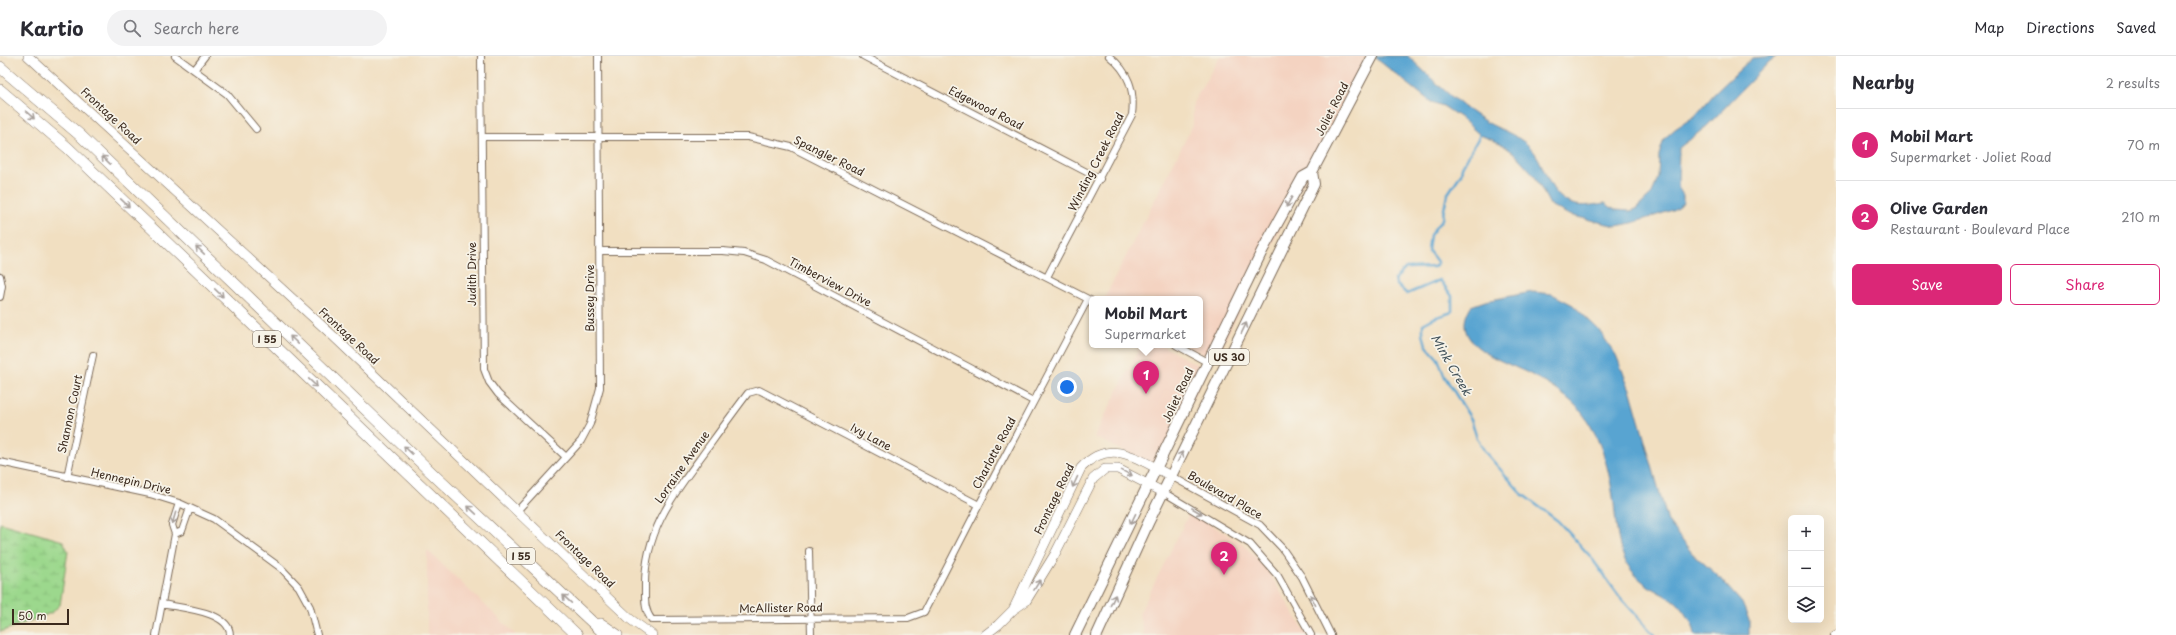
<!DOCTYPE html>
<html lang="en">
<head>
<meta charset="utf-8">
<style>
  body { margin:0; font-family:"Playpen Sans",sans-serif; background:#f2f2f3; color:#2b2b33 }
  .controls { position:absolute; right:12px; bottom:12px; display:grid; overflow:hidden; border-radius:6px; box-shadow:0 4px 16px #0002 }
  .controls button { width:36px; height:36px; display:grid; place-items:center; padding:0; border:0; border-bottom:1px solid #e1e1e2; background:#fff; color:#2b2b33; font:20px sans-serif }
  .scale { position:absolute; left:12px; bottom:10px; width:57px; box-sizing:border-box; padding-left:4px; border:2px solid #3b2a1e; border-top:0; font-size:11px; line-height:14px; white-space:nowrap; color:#3b2a1e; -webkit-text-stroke:3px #f7f3e8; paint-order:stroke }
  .you { position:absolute; left:1067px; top:331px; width:14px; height:14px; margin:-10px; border:3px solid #fff; border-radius:50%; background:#1a73e8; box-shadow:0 0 0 6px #1a73e833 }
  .badge { display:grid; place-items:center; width:26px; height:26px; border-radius:50%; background:#db2777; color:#fff; font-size:13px; font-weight:700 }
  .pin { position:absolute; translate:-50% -33px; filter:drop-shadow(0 1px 2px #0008) }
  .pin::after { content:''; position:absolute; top:21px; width:14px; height:12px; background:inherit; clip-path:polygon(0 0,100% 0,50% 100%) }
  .popup { position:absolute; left:1089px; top:240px; width:114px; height:52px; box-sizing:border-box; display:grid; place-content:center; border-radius:6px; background:#fff; filter:drop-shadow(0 1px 3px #0005); font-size:13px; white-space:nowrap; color:#7c7c81 }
  .popup b { font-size:15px; color:#2b2b33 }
  .popup::after { content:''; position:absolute; left:50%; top:100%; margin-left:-8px; border:8px solid transparent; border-top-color:#fff }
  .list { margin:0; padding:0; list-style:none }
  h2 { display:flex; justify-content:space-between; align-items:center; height:52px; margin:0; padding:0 16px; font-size:17px }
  h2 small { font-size:13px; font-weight:400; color:#7c7c81 }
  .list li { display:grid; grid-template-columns:26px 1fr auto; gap:12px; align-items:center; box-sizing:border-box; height:72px; padding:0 16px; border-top:1px solid #e1e1e2 }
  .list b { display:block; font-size:15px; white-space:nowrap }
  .list p { margin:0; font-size:13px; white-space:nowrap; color:#7c7c81 }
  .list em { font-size:13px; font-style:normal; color:#7c7c81 }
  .actions { display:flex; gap:8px; padding:12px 16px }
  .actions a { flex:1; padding:9px 0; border:1px solid #db2777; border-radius:6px; text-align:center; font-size:14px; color:#db2777 }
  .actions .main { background:#db2777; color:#fff }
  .icon { flex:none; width:22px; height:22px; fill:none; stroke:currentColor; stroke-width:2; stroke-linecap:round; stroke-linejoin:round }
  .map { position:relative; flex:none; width:1836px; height:579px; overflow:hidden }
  header { display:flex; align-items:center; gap:24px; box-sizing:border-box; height:56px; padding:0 20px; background:#fff; border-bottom:1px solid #e1e1e2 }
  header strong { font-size:19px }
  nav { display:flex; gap:22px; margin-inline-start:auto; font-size:14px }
  .search { width:280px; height:36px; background:#f2f2f3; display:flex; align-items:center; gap:10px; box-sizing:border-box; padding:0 14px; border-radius:22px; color:#7c7c81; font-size:15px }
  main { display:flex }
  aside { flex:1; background:#fff }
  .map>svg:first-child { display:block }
  .built { fill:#f4d3c1 }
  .wetland { fill:url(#wetland-marsh); stroke:#6c8156 }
  .water { fill:#59a4d1; stroke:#4a6778 }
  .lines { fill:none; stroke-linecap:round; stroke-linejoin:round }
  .stream { stroke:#59a4d1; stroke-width:2.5 }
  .street-casing { stroke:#7b6957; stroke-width:8 }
  .secondary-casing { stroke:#7b6957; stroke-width:10 }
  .primary-casing { stroke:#7b6957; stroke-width:12 }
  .highway-casing { stroke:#7b6957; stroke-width:12 }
  .street { stroke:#fff; stroke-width:6 }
  .secondary { stroke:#fff; stroke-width:9 }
  .primary { stroke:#fff; stroke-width:10 }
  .highway { stroke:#fff; stroke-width:11 }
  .oneway { stroke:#a79f9a }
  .labels { text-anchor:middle; stroke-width:3.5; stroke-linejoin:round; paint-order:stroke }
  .shield { fill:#f7f3e8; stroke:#73665b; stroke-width:1 }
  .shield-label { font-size:10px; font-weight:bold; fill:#3b2a1e }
  .street-label { font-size:11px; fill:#3b2a1e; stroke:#f7f3e8 }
  .water-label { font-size:12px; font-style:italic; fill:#46555d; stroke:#f7f3e8 }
</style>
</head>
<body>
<header>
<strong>Kartio</strong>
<div class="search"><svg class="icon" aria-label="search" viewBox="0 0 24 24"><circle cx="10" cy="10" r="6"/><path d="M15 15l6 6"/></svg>Search here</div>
<nav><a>Map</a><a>Directions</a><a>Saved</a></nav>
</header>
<main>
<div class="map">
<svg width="1836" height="579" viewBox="0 0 1836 579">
  <defs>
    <pattern id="wetland-marsh" width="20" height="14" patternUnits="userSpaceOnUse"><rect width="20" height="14" fill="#9cd88d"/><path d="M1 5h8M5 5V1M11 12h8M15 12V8" fill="none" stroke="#87ba79"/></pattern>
  </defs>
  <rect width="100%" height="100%" fill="#f7f3e8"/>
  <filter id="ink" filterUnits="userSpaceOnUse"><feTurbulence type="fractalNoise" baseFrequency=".025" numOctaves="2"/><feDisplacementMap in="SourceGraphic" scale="8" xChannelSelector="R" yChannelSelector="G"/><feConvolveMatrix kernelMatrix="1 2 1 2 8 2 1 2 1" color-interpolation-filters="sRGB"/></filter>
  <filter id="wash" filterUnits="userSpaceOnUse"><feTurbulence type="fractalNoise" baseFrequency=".012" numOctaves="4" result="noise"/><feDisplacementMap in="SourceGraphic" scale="16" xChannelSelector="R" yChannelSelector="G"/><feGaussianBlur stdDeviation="0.9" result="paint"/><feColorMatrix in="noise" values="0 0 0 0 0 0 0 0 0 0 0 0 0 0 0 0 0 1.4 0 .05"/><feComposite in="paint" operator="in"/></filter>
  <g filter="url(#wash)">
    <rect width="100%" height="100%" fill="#f1dfc1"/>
    <!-- built -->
    <path class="built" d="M 1220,0 L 1366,0 L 1215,304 L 1186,289 L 1200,289 L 1200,243 L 1104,243 L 1193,69 L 1193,47 Z
      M 1141,289 L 1161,289 L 1207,314 L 1157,411 L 1094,381 Z
      M 1190,456 L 1243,488 L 1266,512 L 1307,579 L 1144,579 L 1139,558 Z
      M 427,494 L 489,553 L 516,579 L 427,579 Z"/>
    <!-- wetland -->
    <path class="wetland" d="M 0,467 L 63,485 L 68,495 L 60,549 L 51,557 L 0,576 Z"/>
    <!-- water -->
    <path class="water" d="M 1373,0 L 1408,0 C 1431,22 1454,45 1480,62 C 1496,73 1516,77 1530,91 C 1545,106 1546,132 1564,144 C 1578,153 1590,149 1605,147 L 1615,154 L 1630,155 L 1636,153 L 1652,138 L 1658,121 L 1659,99 L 1664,83 L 1675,73 L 1695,60 L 1715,37 L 1752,2 L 1777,0 L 1770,5 L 1707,70 L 1679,92 L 1678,131 L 1683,139 L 1683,147 L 1673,154 L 1632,167 L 1616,170 L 1569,159 L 1550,149 L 1534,119 L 1514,97 L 1500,87 L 1480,79 L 1461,62 L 1443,50 L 1431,46 Z
      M 1532,236 L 1552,238 L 1573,249 L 1598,273 L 1616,299 L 1631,336 L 1668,466 L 1692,497 L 1717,519 L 1742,547 L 1749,564 L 1749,579 L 1695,579 C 1694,568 1684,553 1676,546 C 1672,542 1665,540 1660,537 C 1645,529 1631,518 1624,502 C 1617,485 1616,467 1614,448 C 1609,410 1598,366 1566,341 C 1555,332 1541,324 1530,318 C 1505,305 1446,290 1471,250 L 1485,245 Z"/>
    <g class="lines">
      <!-- stream -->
      <path class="stream" d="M 1480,79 L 1462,111 L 1461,118 L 1447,139 L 1442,163 L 1430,179 L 1428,194 L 1438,207 L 1434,211 L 1406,212 L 1395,223 L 1396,228 L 1407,238 L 1440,224 L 1452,240 L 1452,256 L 1434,262 L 1423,268 L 1423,278 L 1426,289 L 1438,303 L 1445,321 L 1471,363 L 1477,382 L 1485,396 L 1522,438 L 1558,465 L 1590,500 L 1619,540 L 1654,579"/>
    </g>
  </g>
  <g filter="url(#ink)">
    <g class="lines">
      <defs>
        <path id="street" d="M 175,0 L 227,38 L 256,73
          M 481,0 L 484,313 L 489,326 L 498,338 L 566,401
          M 863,0 L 1100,123
          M 194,14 L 205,0
          M 482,81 L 748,81 L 791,91 L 1092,245
          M 599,195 L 723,195 L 744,197 L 766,204 L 1033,345
          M 0,220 L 2,230 L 0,241
          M 1047,221 L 1132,59 C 1135,34 1129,16 1109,0
          M 1176,289 L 1207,306
          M 0,406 L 150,438 L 179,447 L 214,463 L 281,512 L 299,531 L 310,551 L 317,579
          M 1171,420 L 1260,469 L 1282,492 L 1302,521 L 1331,579
          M 67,421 L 93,299
          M 1163,436 L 1250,488 L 1278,520 L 1311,579
          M 979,449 L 759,334 L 748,337 C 732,358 717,379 701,401 C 671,442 644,478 645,532 C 645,544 644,554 652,564 L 908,562 L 924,556 L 979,449 L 1088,243
          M 517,455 L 581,385 L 590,368 L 600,332 L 598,0
          M 175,478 L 182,475 L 190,452
          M 809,495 L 811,579
          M 162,548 C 180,552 230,555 230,579
          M 156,579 L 175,478 L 172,469 L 179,447
          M 1834,579 L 1836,578"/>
        <path id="secondary" d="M 28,0 L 331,278 L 630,563 L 652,579
          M 1013,554 L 1081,412 C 1111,380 1139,404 1171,420
          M 985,579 L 998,569 L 1013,554 L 1026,545 L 1055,498 L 1093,423 L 1105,413 L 1118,413 L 1163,436"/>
        <path id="primary" d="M 1075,579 L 1262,195 L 1303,121 L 1312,116
          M 1097,579 L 1149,465 L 1314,128 L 1312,116 L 1373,0"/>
        <path id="highway" d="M 0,11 L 81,80 L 436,421 L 606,579
          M 0,34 L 68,92 L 577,579
          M 601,568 L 617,579"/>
      </defs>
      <!-- street casing -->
      <use href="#street" class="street-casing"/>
      <!-- secondary casing -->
      <use href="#secondary" class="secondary-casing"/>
      <!-- primary casing -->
      <use href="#primary" class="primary-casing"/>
      <!-- highway casing -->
      <use href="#highway" class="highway-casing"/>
      <!-- street -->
      <use href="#street" class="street"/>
      <!-- secondary -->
      <use href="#secondary" class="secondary"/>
      <!-- primary -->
      <use href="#primary" class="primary"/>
      <!-- highway -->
      <use href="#highway" class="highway"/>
    </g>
    <!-- one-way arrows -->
    <defs><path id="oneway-shaft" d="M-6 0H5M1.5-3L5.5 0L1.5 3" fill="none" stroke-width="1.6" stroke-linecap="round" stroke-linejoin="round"/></defs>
    <g class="oneway">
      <use href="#oneway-shaft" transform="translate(30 59) rotate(42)"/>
      <use href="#oneway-shaft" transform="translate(106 104) rotate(-136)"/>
      <use href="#oneway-shaft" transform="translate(1289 146) rotate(119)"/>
      <use href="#oneway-shaft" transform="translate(125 147) rotate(44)"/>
      <use href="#oneway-shaft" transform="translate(200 194) rotate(-136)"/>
      <use href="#oneway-shaft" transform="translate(219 237) rotate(44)"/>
      <use href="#oneway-shaft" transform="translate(1244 272) rotate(-64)"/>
      <use href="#oneway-shaft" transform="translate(294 284) rotate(-136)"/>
      <use href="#oneway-shaft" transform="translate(313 327) rotate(44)"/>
      <use href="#oneway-shaft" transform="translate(408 394) rotate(-136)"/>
      <use href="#oneway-shaft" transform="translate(1180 401) rotate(-64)"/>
      <use href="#oneway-shaft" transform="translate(1127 417) rotate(26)"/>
      <use href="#oneway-shaft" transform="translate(1075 426) rotate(115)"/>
      <use href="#oneway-shaft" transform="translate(472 454) rotate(-137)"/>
      <use href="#oneway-shaft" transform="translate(1197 455) rotate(30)"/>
      <use href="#oneway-shaft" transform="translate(174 462) rotate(106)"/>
      <use href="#oneway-shaft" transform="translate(1133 463) rotate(116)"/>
      <use href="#oneway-shaft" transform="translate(1037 529) rotate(-59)"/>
      <use href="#oneway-shaft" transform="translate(567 543) rotate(-137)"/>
      <use href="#oneway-shaft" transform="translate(1113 544) rotate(-65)"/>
      <use href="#oneway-shaft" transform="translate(1313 544) rotate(-116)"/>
    </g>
  </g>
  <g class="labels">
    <!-- shield labels -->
    <g class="shield">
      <rect x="253" y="275" width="28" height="16" rx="3"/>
      <rect x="1209" y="293" width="40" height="16" rx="3"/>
      <rect x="507" y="492" width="28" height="16" rx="3"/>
    </g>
    <g class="shield-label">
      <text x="267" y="287">I 55</text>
      <text x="1229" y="305">US 30</text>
      <text x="521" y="504">I 55</text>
    </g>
    <!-- street labels -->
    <g class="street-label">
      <text transform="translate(986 52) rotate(27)" y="4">Edgewood Road</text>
      <text transform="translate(1332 53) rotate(-63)" y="4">Joliet Road</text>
      <text transform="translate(111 60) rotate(43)" y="4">Frontage Road</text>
      <text transform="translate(829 100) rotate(26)" y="4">Spangler Road</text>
      <text transform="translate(1096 106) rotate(-63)" y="4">Winding Creek Road</text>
      <text transform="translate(472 218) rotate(-90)" y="4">Judith Drive</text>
      <text transform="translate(830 226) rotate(28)" y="4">Timberview Drive</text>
      <text transform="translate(590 242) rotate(-90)" y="4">Bussey Drive</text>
      <text transform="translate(349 280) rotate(43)" y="4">Frontage Road</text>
      <text transform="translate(1178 339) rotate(-65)" y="4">Joliet Road</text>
      <text transform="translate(70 358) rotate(-78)" y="4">Shannon Court</text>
      <text transform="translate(871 381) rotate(28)" y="4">Ivy Lane</text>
      <text transform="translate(994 397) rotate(-62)" y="4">Charlotte Road</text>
      <text transform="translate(682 411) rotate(-55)" y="4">Lorraine Avenue</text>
      <text transform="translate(131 425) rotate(13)" y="4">Hennepin Drive</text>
      <text transform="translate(1225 439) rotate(30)" y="4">Boulevard Place</text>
      <text transform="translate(1054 443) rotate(-64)" y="4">Frontage Road</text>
      <text transform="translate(585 503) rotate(44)" y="4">Frontage Road</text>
      <text transform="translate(781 552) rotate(-1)" y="4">McAllister Road</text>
    </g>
    <!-- water labels -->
    <g class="water-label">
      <text transform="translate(1451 309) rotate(60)" y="4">Mink Creek</text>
    </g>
  </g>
</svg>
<div class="controls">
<button>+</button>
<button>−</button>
<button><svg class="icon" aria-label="layers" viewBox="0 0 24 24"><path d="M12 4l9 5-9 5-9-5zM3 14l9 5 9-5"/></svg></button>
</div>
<div class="scale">50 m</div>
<div class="you"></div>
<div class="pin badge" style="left:1146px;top:338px">1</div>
<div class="popup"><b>Mobil Mart</b>Supermarket</div>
<div class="pin badge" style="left:1224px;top:519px">2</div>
</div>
<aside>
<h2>Nearby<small>2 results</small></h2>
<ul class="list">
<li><span class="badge">1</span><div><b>Mobil Mart</b><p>Supermarket · Joliet Road</p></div><em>70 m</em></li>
<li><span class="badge">2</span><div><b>Olive Garden</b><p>Restaurant · Boulevard Place</p></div><em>210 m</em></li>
</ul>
<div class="actions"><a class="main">Save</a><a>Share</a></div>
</aside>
</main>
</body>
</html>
